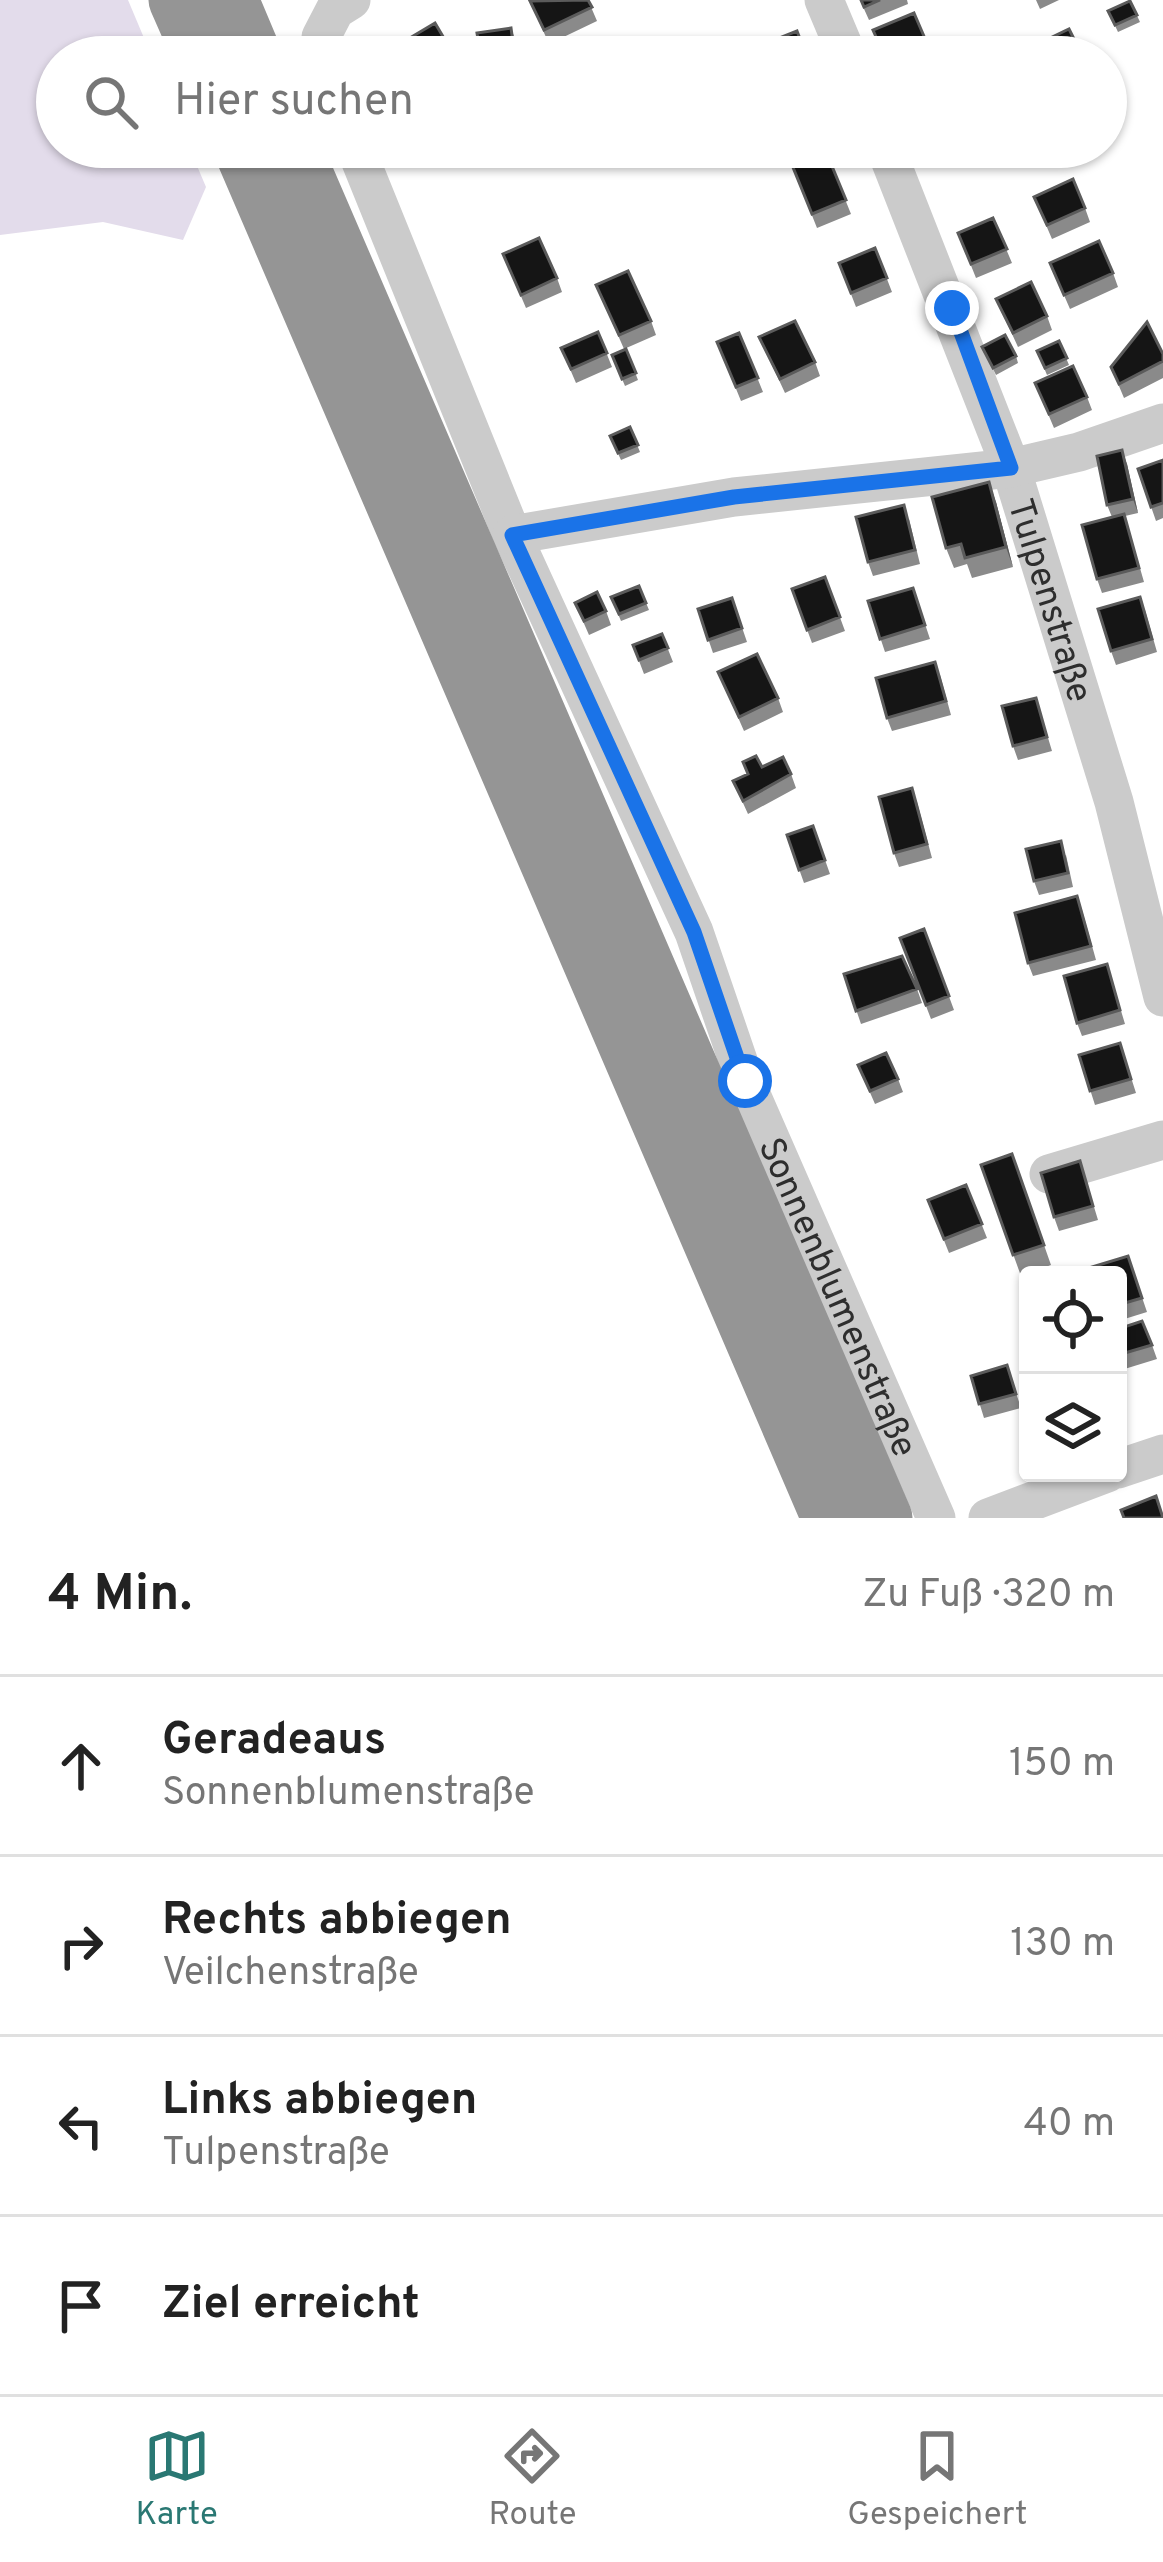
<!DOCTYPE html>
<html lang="de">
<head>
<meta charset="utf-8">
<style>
  body { margin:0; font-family:Overpass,sans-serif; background:#f6f6f6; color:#222 }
  .controls { position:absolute; right:36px; bottom:36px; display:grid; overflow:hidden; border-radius:12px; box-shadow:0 3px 9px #0004 }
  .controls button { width:108px; height:108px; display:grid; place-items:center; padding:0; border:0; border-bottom:3px solid #e0e0e0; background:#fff; color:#222; font:60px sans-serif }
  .stop { position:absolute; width:36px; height:36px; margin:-27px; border:9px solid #1a73e8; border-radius:50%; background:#fff }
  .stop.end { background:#1a73e8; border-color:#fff; box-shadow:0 3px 12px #0008 }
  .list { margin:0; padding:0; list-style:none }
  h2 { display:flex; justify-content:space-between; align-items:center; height:156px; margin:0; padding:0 48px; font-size:51px }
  h2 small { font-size:39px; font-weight:400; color:#767676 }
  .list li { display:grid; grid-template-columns:78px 1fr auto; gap:36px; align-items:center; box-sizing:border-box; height:180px; padding:0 48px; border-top:3px solid #e0e0e0 }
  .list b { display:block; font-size:45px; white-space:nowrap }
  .list p { margin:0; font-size:39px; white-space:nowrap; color:#767676 }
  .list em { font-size:39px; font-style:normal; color:#767676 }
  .icon { flex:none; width:66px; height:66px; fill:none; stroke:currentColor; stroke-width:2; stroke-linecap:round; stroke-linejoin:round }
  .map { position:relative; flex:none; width:1163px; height:1518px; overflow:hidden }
  .search { position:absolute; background:#fff; box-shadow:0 3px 9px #0004; left:36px; right:36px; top:36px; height:132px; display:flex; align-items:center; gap:30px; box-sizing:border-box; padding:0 42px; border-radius:66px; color:#767676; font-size:45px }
  .sheet { height:876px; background:#fff }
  nav { display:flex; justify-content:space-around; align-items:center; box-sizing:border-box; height:168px; border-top:3px solid #e0e0e0; background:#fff; font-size:33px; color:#767676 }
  nav a { display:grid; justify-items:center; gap:6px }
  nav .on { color:#2a7873 }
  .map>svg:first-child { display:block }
  .green { fill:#e3dceb }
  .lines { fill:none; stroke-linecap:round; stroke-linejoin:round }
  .minor { stroke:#cbcbcb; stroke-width:39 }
  .highway { stroke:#959595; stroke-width:57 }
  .wall { fill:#8a8a8a }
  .shaded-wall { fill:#5b5b5b }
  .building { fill:#151515; stroke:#5b5b5b; stroke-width:3 }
  .route { stroke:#1a73e8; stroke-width:15 }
  .labels { text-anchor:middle; stroke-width:12; stroke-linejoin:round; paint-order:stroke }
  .street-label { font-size:36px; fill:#2e2e2e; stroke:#fff }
</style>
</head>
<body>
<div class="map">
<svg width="1163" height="1518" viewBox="0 0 1163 1518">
  <rect width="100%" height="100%" fill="#fff"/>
  <!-- green -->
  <path class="green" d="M 0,0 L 128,0 L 152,57 L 57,57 L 57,147 L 189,147 L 206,187 L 183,240 L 103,222 L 0,235 Z"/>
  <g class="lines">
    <!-- minor -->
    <g class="minor">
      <path d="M 824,0 L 848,57"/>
      <path d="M 327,57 L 321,37 L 335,10 L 351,0"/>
      <path id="s1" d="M 355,147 L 512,535 L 694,932 L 745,1081 L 936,1518"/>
      <path id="s2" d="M 885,147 L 1011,468 L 1114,802 L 1163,997"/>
      <path d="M 512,535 L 734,497 L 1011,468 L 1079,452 L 1163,423"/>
      <path d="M 1049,1174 L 1163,1140"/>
      <path d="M 1118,1469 L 1163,1454"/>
      <path d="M 988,1518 L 1107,1473"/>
    </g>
    <!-- highway -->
    <path class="highway" d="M 177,0 L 202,57
      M 230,0 L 254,57
      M 241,147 L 830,1518
      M 293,147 L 884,1518"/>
  </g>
  <!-- wall -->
  <path class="wall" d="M 588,0 L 597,21 L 549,44 L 530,1 Z
    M 860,0 L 907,0 L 908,4 L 869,20 Z
    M 1036,0 L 1059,0 L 1040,9 Z
    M 1130,1 L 1140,22 L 1118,32 L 1108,11 Z
    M 511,28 L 516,42 L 518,57 L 483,57 L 479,45 Z
    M 1069,29 L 1080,54 L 1072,57 L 1048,57 Z
    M 824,147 L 851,214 L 817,228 L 788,155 Z
    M 1034,197 L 1085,208 L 1090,222 L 1052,239 Z
    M 993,218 L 1012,263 L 976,278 L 958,233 Z
    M 875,248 L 892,292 L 856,307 L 839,263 Z
    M 503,254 L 557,278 L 562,292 L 526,308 Z
    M 1050,263 L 1113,273 L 1118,287 L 1070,309 Z
    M 596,285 L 651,321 L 656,335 L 624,349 Z
    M 996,299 L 1047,316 L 1052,330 L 1018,347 Z
    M 598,332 L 612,367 L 576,383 L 561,348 Z
    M 739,333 L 763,392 L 741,401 L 717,342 Z
    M 759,337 L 815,362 L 820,376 L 785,393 Z
    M 1059,341 L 1069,365 L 1047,375 L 1037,351 Z
    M 982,347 L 1016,356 L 1018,363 L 996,375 Z
    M 626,349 L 638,380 L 625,386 L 612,355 Z
    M 1163,354 L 1163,378 L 1124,398 L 1111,367 Z
    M 1035,383 L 1087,397 L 1092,410 L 1054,428 Z
    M 630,427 L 640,452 L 621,460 L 610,436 Z
    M 1163,460 L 1163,518 L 1156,521 L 1138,469 Z
    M 1127,464 L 1138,513 L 1125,516 L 1144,582 L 1102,593 L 1097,579 L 1112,517 L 1107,505 Z
    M 996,502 L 1013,567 L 972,578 L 967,564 L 954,568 L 946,548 Z
    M 909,519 L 920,564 L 873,576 L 868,562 Z
    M 825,577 L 845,631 L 812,643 L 792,589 Z
    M 639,586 L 649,610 L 621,621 L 611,597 Z
    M 913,588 L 930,639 L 885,652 L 868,601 Z
    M 732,598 L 747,642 L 713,653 L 698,609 Z
    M 575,603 L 606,611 L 611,625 L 589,635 Z
    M 1145,610 L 1157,652 L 1116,665 L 1111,651 Z
    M 662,634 L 673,662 L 644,674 L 633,645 Z
    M 718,672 L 778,698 L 783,712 L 744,731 Z
    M 940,675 L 951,715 L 892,731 L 887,718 Z
    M 1036,698 L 1052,751 L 1018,760 L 1013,746 Z
    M 743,762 L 791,774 L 796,788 L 748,814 L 733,781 L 747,774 Z
    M 917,802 L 932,858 L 899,867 L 894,853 Z
    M 813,826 L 830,874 L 804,883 L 787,835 Z
    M 1066,855 L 1073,887 L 1039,895 L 1034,881 Z
    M 1082,910 L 1096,960 L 1033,976 L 1028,963 Z
    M 924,929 L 954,1010 L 931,1019 L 900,938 Z
    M 1107,964 L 1125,1024 L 1082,1036 L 1077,1023 Z
    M 844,974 L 917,989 L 922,1003 L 861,1024 Z
    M 1120,1043 L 1136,1093 L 1095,1105 L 1079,1055 Z
    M 858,1065 L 898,1079 L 903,1092 L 875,1104 Z
    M 1012,1154 L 1051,1265 L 1021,1276 L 981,1165 Z
    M 1080,1161 L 1098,1220 L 1059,1231 L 1054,1217 Z
    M 966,1185 L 987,1238 L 949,1253 L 928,1200 Z
    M 1128,1256 L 1147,1312 L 1118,1321 L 1118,1275 Z
    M 1118,1329 L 1152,1345 L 1157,1359 L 1118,1371 Z
    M 1007,1365 L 1021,1408 L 984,1418 L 971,1376 Z"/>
  <!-- shaded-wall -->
  <path class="shaded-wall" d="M 1122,450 L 1127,464 L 1138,513 L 1133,499 Z
    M 989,482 L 996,502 L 1013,567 L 1006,547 Z"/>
  <!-- building -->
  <path class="building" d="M 588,0 L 592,7 L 544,30 L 530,1 Z
    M 861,0 L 880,0 L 864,7 Z
    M 1130,1 L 1137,15 L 1115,25 L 1108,11 Z
    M 914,13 L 932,55 L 928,57 L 885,57 L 873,30 Z
    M 435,23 L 455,57 L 398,57 L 393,48 Z
    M 511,28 L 515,57 L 487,57 L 485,44 L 479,45 L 477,33 Z
    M 1069,29 L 1078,47 L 1055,57 L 1049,57 L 1042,42 Z
    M 797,31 L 807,57 L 737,57 L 736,55 Z
    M 807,147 L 824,147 L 846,200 L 812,214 L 788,155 Z
    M 1073,179 L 1085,208 L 1047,225 L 1034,197 Z
    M 993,218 L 1007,249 L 971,264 L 958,233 Z
    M 539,238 L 557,278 L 521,295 L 503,254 Z
    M 1099,241 L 1113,273 L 1064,295 L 1050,263 Z
    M 875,248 L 887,278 L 851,293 L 839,263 Z
    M 628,271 L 651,321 L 619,335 L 596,285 Z
    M 1031,282 L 1047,316 L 1013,333 L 996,299 Z
    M 795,321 L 815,362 L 780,379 L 759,337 Z
    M 1147,322 L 1163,354 L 1163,361 L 1119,384 L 1111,367 Z
    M 598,332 L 607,353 L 571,369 L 561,348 Z
    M 739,333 L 758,378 L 736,387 L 717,342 Z
    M 1005,335 L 1016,356 L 993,368 L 982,347 Z
    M 1059,341 L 1067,358 L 1045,368 L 1037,351 Z
    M 626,349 L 636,373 L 622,379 L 612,355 Z
    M 1073,366 L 1087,397 L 1049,414 L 1035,383 Z
    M 630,427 L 638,445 L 618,453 L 610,436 Z
    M 1122,450 L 1133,499 L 1107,505 L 1097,456 Z
    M 1163,460 L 1163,503 L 1151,507 L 1138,469 Z
    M 989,482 L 1006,547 L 965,558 L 961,544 L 946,548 L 932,497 Z
    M 904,505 L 915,550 L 868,562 L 856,517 Z
    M 1124,514 L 1139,568 L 1097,579 L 1082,525 Z
    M 825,577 L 840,617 L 807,630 L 792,589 Z
    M 639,586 L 646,603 L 619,614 L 611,597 Z
    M 913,588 L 925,625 L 880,639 L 868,601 Z
    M 597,592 L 606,611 L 584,621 L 575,603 Z
    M 1140,597 L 1152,639 L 1111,651 L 1098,609 Z
    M 732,598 L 742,628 L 708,640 L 698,609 Z
    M 662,634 L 668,648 L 639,660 L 633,645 Z
    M 757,654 L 778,698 L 739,717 L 718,672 Z
    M 935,662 L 946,701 L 887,718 L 876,678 Z
    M 1036,698 L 1047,737 L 1013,746 L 1002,706 Z
    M 756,756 L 762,767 L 783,757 L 791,774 L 743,801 L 733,781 L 748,774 L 743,762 Z
    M 912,788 L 927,844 L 894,853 L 879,797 Z
    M 813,826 L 825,860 L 799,870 L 787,835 Z
    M 1061,841 L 1068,873 L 1034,881 L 1026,849 Z
    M 1077,896 L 1091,946 L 1028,963 L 1015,913 Z
    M 924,929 L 949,996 L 926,1005 L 900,938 Z
    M 902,956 L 917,989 L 856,1011 L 844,974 Z
    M 1107,964 L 1120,1010 L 1077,1023 L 1064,976 Z
    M 1120,1043 L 1131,1079 L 1090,1091 L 1079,1055 Z
    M 886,1053 L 898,1079 L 870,1091 L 858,1065 Z
    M 1012,1154 L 1044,1245 L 1013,1255 L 981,1165 Z
    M 1080,1161 L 1093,1206 L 1054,1217 L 1041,1173 Z
    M 966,1185 L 982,1224 L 944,1239 L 928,1200 Z
    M 1128,1256 L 1142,1298 L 1118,1305 L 1118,1275 L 1081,1275 L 1079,1271 Z
    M 1142,1321 L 1152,1345 L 1118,1355 L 1118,1329 Z
    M 1007,1365 L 1016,1394 L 979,1404 L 971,1376 Z
    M 1156,1496 L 1163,1518 L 1124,1518 L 1121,1510 Z"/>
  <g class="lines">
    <!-- route -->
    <path class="route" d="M 745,1081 L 694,932 L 512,535 L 734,497 L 1011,468 L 952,308"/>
  </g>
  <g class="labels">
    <!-- street labels -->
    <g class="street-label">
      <text dy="13" stroke="none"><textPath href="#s2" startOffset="483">Tulpenstraße</textPath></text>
      <text dy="13" stroke="none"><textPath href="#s1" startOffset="1248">Sonnenblumenstraße</textPath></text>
    </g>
  </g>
</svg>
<div class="controls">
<button><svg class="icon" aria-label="locate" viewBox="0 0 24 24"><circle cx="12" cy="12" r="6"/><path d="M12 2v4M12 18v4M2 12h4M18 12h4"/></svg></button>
<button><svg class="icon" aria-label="layers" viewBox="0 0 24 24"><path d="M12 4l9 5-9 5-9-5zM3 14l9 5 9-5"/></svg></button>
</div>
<div class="stop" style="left:745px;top:1081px"></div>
<div class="stop end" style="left:952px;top:308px"></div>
<div class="search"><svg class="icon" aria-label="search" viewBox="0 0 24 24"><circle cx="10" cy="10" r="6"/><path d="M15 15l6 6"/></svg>Hier suchen</div>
</div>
<section class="sheet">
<h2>4 Min.<small>Zu Fuß · 320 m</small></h2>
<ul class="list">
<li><svg class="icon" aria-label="ahead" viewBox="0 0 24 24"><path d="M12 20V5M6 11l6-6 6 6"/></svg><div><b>Geradeaus</b><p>Sonnenblumenstraße</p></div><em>150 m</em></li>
<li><svg class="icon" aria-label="right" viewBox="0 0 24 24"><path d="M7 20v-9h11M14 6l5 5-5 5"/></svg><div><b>Rechts abbiegen</b><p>Veilchenstraße</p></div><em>130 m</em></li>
<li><svg class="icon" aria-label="left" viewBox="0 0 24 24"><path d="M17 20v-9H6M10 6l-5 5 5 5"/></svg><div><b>Links abbiegen</b><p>Tulpenstraße</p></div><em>40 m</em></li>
<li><svg class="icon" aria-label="arrive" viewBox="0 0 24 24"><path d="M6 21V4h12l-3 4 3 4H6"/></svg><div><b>Ziel erreicht</b></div></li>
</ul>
</section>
<nav>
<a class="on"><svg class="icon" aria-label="map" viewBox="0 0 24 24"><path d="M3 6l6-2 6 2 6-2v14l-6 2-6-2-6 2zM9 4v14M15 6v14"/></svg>Karte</a>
<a><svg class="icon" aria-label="directions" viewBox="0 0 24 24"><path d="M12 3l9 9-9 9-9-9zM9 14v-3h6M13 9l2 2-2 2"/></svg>Route</a>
<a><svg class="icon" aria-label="saved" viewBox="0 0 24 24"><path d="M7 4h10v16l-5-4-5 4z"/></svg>Gespeichert</a>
</nav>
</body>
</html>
